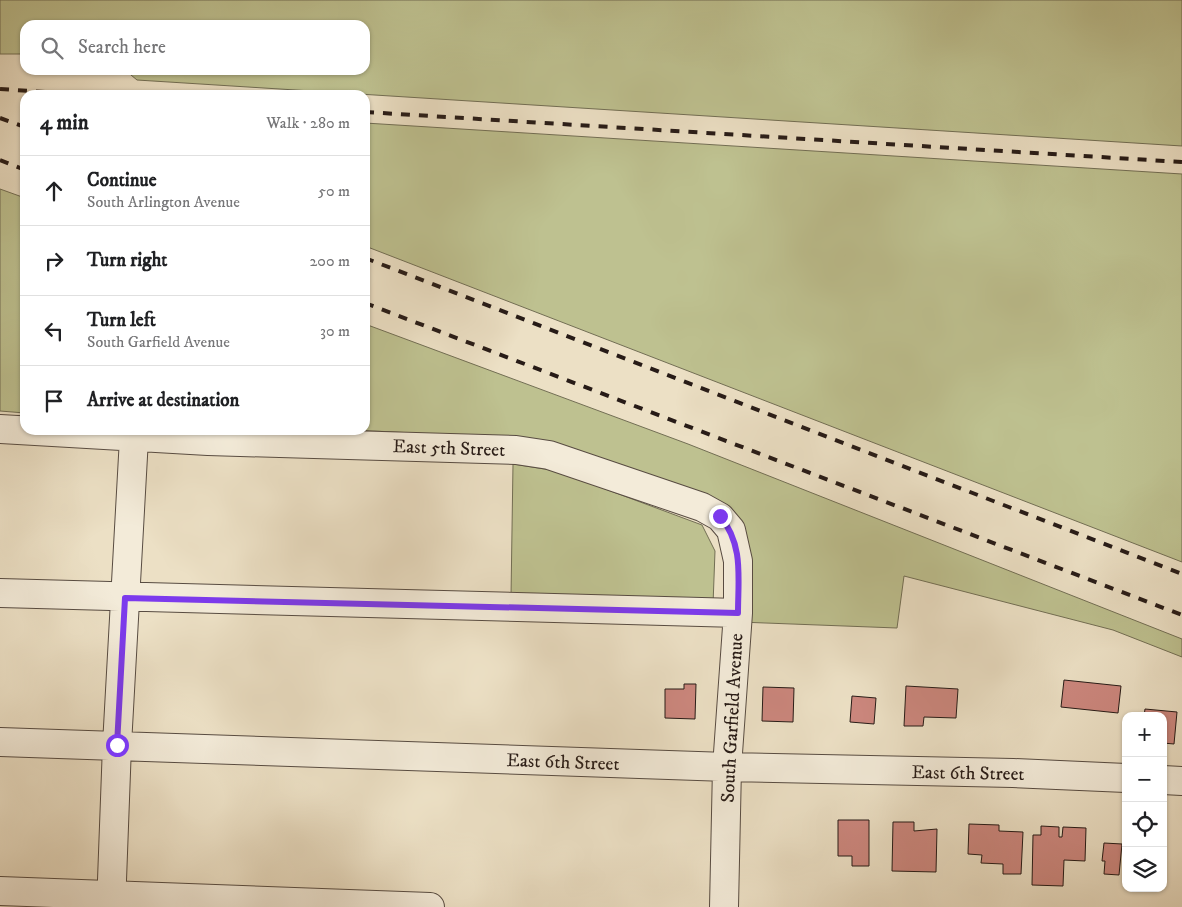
<!DOCTYPE html>
<html lang="en">
<head>
<meta charset="utf-8">
<style>
  body { margin:0; font-family:"IM FELL DW Pica",serif; background:#f2f2f2; color:#202124 }
  .controls { position:absolute; right:15px; bottom:15px; display:grid; overflow:hidden; border-radius:10px; box-shadow:0 1px 4px #0004 }
  .controls button { width:45px; height:45px; display:grid; place-items:center; padding:0; border:0; border-bottom:1px solid #e0e0e0; background:#fff; color:#202124; font:25px sans-serif }
  .stop { position:absolute; width:15px; height:15px; margin:-11px; border:4px solid #7c3aed; border-radius:50%; background:#fff }
  .stop.end { background:#7c3aed; border-color:#fff; box-shadow:0 1px 5px #0008 }
  .list { margin:0; padding:0; list-style:none }
  h2 { display:flex; justify-content:space-between; align-items:center; height:65px; margin:0; padding:0 20px; font-size:21px }
  h2 small { font-size:16px; font-weight:400; color:#757577 }
  .list li { display:grid; grid-template-columns:32px 1fr auto; gap:15px; align-items:center; box-sizing:border-box; height:70px; padding:0 20px; border-top:1px solid #e0e0e0 }
  .list b { display:block; font-size:19px; white-space:nowrap }
  .list p { margin:0; font-size:16px; white-space:nowrap; color:#757577 }
  .list em { font-size:16px; font-style:normal; color:#757577 }
  .icon { flex:none; width:28px; height:28px; fill:none; stroke:currentColor; stroke-width:2; stroke-linecap:round; stroke-linejoin:round }
  .map { position:relative; flex:none; width:1182px; height:907px; overflow:hidden }
  .search { position:absolute; background:#fff; box-shadow:0 1px 4px #0004; left:20px; top:20px; width:350px; height:55px; display:flex; align-items:center; gap:12px; box-sizing:border-box; padding:0 18px; border-radius:15px; color:#757577; font-size:19px }
  .panel { position:absolute; background:#fff; box-shadow:0 1px 4px #0004; left:20px; top:90px; width:350px; height:345px; border-radius:15px }
  .map>svg:first-child { display:block }
  .green { fill:#bec190; stroke:#726e54 }
  .building { fill:#cc877e; stroke:#271b17 }
  .lines { fill:none; stroke-linecap:round; stroke-linejoin:round }
  .minor-casing { stroke:#584c42; stroke-width:30 }
  .minor { stroke:#f3ebd9; stroke-width:28 }
  .rail { stroke:#271b17; stroke-width:4; stroke-dasharray:9 9; stroke-linecap:butt }
  .route { stroke:#7c3aed; stroke-width:6 }
  .labels { text-anchor:middle; stroke-width:4; stroke-linejoin:round; paint-order:stroke }
  .street-label { font-size:19px; fill:#271b17; stroke:#f3ebd9 }
</style>
</head>
<body>
<div class="map">
<svg width="1182" height="907" viewBox="0 0 1182 907">
  <rect width="100%" height="100%" fill="#ece0c5"/>
  <filter id="stains"><feTurbulence type="fractalNoise" baseFrequency=".004" numOctaves="4"/><feColorMatrix values="0 0 0 0 .2 0 0 0 0 .09 0 0 0 0 .02 0 0 0 .5 -.17"/></filter>
  <radialGradient id="worn" r=".72"><stop offset=".6" stop-color="#630" stop-opacity="0"/><stop offset="1" stop-color="#630" stop-opacity=".3"/></radialGradient>
  <!-- green -->
  <path class="green" d="M 0,0 L 1182,0 L 1182,146 L 137,80 L 125,70 L 365,70 L 365,25 L 25,25 L 25,54 L 0,54 Z
    M 365,123 L 1182,174 L 1182,562 L 365,246 Z
    M 0,189 L 25,198 L 25,413 L 0,411 Z
    M 365,324 L 688,444 L 1182,639 L 1182,657 L 1113,630 L 904,576 L 897,628 L 739,622 L 724,516 L 510,438 L 355,430 L 365,430 Z
    M 513,464 L 557,471 L 702,525 L 715,551 L 713,605 L 511,597 Z"/>
  <!-- building -->
  <path class="building" d="M 1064,680 L 1121,686 L 1118,713 L 1061,707 Z
    M 684,684 L 696,684 L 695,719 L 665,718 L 665,689 L 684,689 Z
    M 906,686 L 958,689 L 956,718 L 924,717 L 923,726 L 904,726 Z
    M 763,687 L 794,688 L 793,722 L 762,721 Z
    M 852,696 L 876,698 L 874,724 L 850,722 Z
    M 1145,709 L 1177,712 L 1174,744 L 1163,743 L 1163,716 L 1144,716 Z
    M 838,820 L 869,820 L 869,866 L 852,866 L 852,856 L 838,856 Z
    M 893,822 L 914,822 L 914,831 L 937,829 L 936,872 L 892,871 Z
    M 969,824 L 999,825 L 999,831 L 1023,832 L 1021,874 L 1003,874 L 1003,864 L 981,863 L 982,855 L 968,854 Z
    M 1041,826 L 1059,827 L 1059,837 L 1062,837 L 1063,827 L 1086,828 L 1085,861 L 1064,860 L 1063,886 L 1032,885 L 1033,835 L 1041,835 Z
    M 1104,843 L 1122,844 L 1119,875 L 1104,874 L 1105,861 L 1102,861 Z"/>
  <g class="lines">
    <defs>
      <path id="minor" d="M 0,429 L 208,441 L 516,450 L 549,455 L 702,507 L 720,517 L 731,530 L 738,561 L 738,613 L 727,767 L 724,907
        M 0,593 L 738,613
        M 0,742 L 727,767 L 1013,773 L 1126,778
        M 1163,780 L 1182,781
        M 0,891 L 430,907
        M 111,907 L 117,745 L 134,438"/>
    </defs>
    <!-- minor casing -->
    <use href="#minor" class="minor-casing"/>
    <!-- minor -->
    <use href="#minor" class="minor"/>
    <!-- rail -->
    <path class="rail" d="M 0,89 L 90,95
      M 365,112 L 1182,162
      M 0,118 L 25,127
      M 0,160 L 25,170
      M 365,258 L 1182,574
      M 365,303 L 1182,615"/>
  </g>
  <g class="lines">
    <!-- route -->
    <path class="route" d="M 117,745 L 125,598 L 738,613 C 738,578 744,545 720,516"/>
  </g>
  <g class="labels">
    <!-- street labels -->
    <g class="street-label">
      <text transform="translate(449 447) rotate(2)" y="7">East 5th Street</text>
      <text transform="translate(731 718) rotate(-87)" y="7">South Garfield Avenue</text>
      <text transform="translate(563 761) rotate(2)" y="7">East 6th Street</text>
      <text transform="translate(968 772) rotate(1)" y="7">East 6th Street</text>
    </g>
  </g>
  <rect width="100%" height="100%" filter="url(#stains)"/>
  <rect width="100%" height="100%" fill="url(#worn)"/>
</svg>
<div class="controls">
<button>+</button>
<button>−</button>
<button><svg class="icon" aria-label="locate" viewBox="0 0 24 24"><circle cx="12" cy="12" r="6"/><path d="M12 2v4M12 18v4M2 12h4M18 12h4"/></svg></button>
<button><svg class="icon" aria-label="layers" viewBox="0 0 24 24"><path d="M12 4l9 5-9 5-9-5zM3 14l9 5 9-5"/></svg></button>
</div>
<div class="stop" style="left:117px;top:745px"></div>
<div class="stop end" style="left:720px;top:516px"></div>
<div class="search"><svg class="icon" aria-label="search" viewBox="0 0 24 24"><circle cx="10" cy="10" r="6"/><path d="M15 15l6 6"/></svg>Search here</div>
<section class="panel">
<h2>4 min<small>Walk · 280 m</small></h2>
<ul class="list">
<li><svg class="icon" aria-label="ahead" viewBox="0 0 24 24"><path d="M12 20V5M6 11l6-6 6 6"/></svg><div><b>Continue</b><p>South Arlington Avenue</p></div><em>50 m</em></li>
<li><svg class="icon" aria-label="right" viewBox="0 0 24 24"><path d="M7 20v-9h11M14 6l5 5-5 5"/></svg><div><b>Turn right</b></div><em>200 m</em></li>
<li><svg class="icon" aria-label="left" viewBox="0 0 24 24"><path d="M17 20v-9H6M10 6l-5 5 5 5"/></svg><div><b>Turn left</b><p>South Garfield Avenue</p></div><em>30 m</em></li>
<li><svg class="icon" aria-label="arrive" viewBox="0 0 24 24"><path d="M6 21V4h12l-3 4 3 4H6"/></svg><div><b>Arrive at destination</b></div></li>
</ul>
</section>
</div>
</body>
</html>
